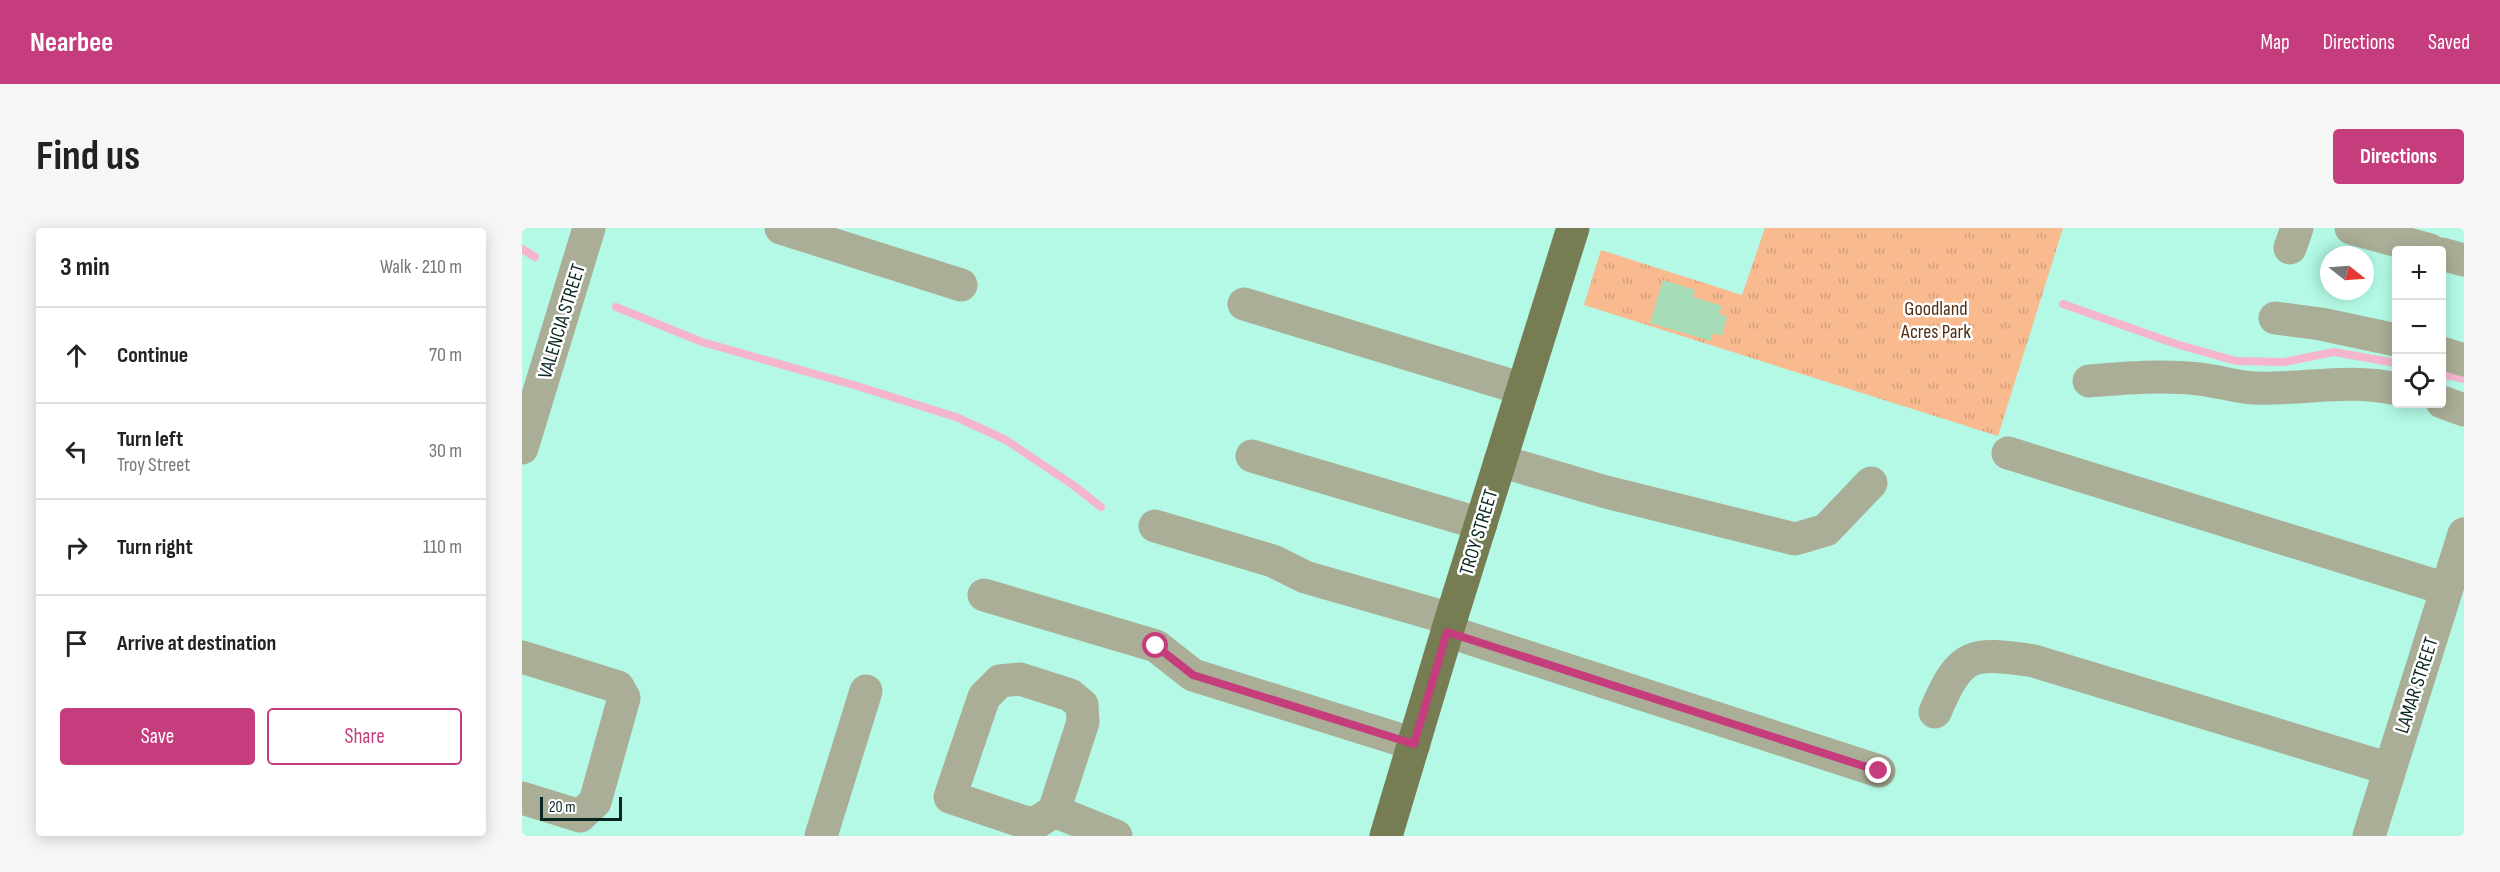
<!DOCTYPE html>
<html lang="en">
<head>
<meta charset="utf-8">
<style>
  body { margin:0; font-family:"Sofia Sans Condensed",sans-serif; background:#f6f6f6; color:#222 }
  .controls { position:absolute; right:18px; top:18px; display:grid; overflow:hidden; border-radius:6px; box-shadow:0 3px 15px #0003 }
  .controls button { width:54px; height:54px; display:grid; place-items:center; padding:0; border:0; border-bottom:2px solid #e0e0e0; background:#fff; color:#222; font:30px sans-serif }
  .compass { position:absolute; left:1798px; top:18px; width:54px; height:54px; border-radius:50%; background:#fff; box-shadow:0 3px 15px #0003; rotate:107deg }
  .scale { position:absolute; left:18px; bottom:15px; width:82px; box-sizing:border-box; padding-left:6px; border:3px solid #092720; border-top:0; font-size:16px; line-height:21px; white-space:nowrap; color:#092720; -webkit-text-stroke:4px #fff; paint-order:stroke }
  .stop { position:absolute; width:18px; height:18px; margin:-14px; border:4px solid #c53d7d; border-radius:50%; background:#fff }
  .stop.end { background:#c53d7d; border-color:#fff; box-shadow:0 2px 6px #0008 }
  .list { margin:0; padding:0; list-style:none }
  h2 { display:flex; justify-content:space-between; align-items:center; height:78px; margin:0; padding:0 24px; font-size:26px }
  h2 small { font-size:20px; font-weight:400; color:#767676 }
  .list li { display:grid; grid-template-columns:39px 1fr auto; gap:18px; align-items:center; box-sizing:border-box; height:96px; padding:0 24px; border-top:2px solid #e0e0e0 }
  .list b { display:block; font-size:22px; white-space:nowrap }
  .list p { margin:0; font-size:20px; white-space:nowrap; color:#767676 }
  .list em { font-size:20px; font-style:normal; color:#767676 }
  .actions { display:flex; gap:12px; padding:18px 24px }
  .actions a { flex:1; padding:14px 0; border:2px solid #c53d7d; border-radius:6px; text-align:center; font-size:21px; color:#c53d7d }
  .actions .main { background:#c53d7d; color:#fff }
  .icon { flex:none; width:33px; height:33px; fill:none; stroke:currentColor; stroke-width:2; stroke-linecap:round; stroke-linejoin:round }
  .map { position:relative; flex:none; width:1942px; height:608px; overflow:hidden; border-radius:6px }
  header { display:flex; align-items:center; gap:36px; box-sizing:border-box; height:84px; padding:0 30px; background:#c53d7d; color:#fff }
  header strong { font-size:28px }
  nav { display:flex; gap:33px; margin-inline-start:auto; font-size:21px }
  .intro { display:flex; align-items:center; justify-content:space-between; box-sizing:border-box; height:144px; padding:0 36px }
  h1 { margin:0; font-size:42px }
  .button { padding:15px 27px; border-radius:6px; background:#c53d7d; color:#fff; font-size:21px; font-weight:700 }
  main { display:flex; gap:36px; padding:0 36px }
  aside { flex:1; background:#fff; border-radius:6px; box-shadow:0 3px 15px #0003 }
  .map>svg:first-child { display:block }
  .park { fill:url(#park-tufts) }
  .pitch { fill:#f8ba8e }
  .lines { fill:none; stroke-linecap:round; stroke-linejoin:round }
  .stream { stroke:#f5b5cc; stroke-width:8 }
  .building { fill:#a6dcb8 }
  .minor { stroke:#aaae96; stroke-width:33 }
  .major { stroke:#767d52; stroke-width:33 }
  .route { stroke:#c53d7d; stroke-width:8 }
  .labels { text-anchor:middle; stroke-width:5; stroke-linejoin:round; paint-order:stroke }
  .park-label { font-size:20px; fill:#522e13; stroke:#fff }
  .street-label { font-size:20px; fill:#092720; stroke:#fff }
</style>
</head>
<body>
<header>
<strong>Nearbee</strong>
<nav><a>Map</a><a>Directions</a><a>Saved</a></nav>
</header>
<div class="intro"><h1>Find us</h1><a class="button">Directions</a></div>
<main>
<aside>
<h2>3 min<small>Walk · 210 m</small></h2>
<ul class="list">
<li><svg class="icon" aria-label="ahead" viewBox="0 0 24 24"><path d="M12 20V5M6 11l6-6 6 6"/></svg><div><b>Continue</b></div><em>70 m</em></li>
<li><svg class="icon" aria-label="left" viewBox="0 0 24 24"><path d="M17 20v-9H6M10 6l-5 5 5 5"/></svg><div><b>Turn left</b><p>Troy Street</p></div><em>30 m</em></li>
<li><svg class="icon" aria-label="right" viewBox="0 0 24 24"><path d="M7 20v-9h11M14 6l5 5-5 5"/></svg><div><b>Turn right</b></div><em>110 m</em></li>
<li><svg class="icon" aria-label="arrive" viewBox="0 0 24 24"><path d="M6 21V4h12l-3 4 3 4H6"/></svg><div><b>Arrive at destination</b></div></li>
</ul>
<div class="actions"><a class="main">Save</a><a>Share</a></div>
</aside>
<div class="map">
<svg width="1942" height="608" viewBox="0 0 1942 608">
  <defs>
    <pattern id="park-tufts" width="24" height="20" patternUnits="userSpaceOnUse" patternTransform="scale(1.5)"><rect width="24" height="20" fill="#f8ba8e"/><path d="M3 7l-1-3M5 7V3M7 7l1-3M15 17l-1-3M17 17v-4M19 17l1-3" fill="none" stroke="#d3a07a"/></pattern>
  </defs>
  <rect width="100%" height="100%" fill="#b3f9e6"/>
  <!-- park -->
  <path class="park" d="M 1243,0 L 1541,0 L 1476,208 L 1062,77 L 1079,22 L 1220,67 Z"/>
  <!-- pitch -->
  <path class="pitch" d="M 1377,0 L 1433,0 L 1428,16 Z"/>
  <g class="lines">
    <!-- stream -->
    <path class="stream" d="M 0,21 L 13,29
      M 1541,76 L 1654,116 L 1714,133 L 1762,134 L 1812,124 L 1874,135
      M 94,79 L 180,114 L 335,158 L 434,189 L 484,212 L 551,257 L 579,279
      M 1920,146 L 1942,151"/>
  </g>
  <!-- building -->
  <path class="building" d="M 1141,52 L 1173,62 L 1171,69 L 1200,78 L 1197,86 L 1205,89 L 1200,108 L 1191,105 L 1189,113 L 1128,95 Z"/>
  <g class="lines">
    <!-- minor -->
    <path class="minor" d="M 259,0 L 439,57
      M 1829,0 L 1908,22
      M 1768,20 L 1775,0
      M 1920,26 L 1942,32
      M 722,76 L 1001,161
      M 1753,90 L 1799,96 L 1874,112
      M 1920,125 L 1942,132
      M 1567,153 C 1604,150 1640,147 1677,151 C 1696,153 1714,159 1732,160 C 1779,162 1828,150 1874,161
      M 1920,174 L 1942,182
      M 0,220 L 67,0
      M 1486,225 L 1924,361
      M 730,228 L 959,296
      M 978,233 L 1084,264 L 1273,311 L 1304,302 L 1349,255
      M 633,298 L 751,333 L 783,349 L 929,391
      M 462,367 L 634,418 L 671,447 L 892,516
      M 925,403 L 1357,543
      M 0,429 L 96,459 L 102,470 L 73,574 L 58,588 L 0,570
      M 498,451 L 548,467 L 560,477 L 561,494 L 532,583 L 517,593 L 505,595 L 428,569 L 462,469 L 478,453 Z
      M 1413,484 C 1439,423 1449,424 1512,433 L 1868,541
      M 532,583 L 594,608
      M 299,608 L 344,463
      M 1847,608 L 1942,306"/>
    <!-- major -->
    <path class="major" d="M 864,608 L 929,391 L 1051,0"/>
  </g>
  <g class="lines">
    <!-- route -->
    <path class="route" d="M 634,418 L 671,447 L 892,516 L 925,404 L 1357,543"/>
  </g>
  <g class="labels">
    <!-- park labels -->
    <g class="park-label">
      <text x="1414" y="87">Goodland<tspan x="1414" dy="23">Acres Park</tspan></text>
    </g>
    <!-- street labels -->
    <g class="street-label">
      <text transform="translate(39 93) rotate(-73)" y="7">VALENCIA STREET</text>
      <text transform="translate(956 304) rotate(-73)" y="7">TROY STREET</text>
      <text transform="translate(1894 457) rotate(-72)" y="7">LAMAR STREET</text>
    </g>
  </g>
</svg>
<div class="controls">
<button>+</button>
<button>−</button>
<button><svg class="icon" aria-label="locate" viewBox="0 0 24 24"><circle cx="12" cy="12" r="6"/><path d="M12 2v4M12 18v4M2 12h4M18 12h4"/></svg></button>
</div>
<svg class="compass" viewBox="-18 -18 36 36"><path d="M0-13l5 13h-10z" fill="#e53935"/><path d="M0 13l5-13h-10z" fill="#767676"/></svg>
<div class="scale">20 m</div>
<div class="stop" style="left:634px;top:418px"></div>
<div class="stop end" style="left:1357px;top:543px"></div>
</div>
</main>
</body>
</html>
